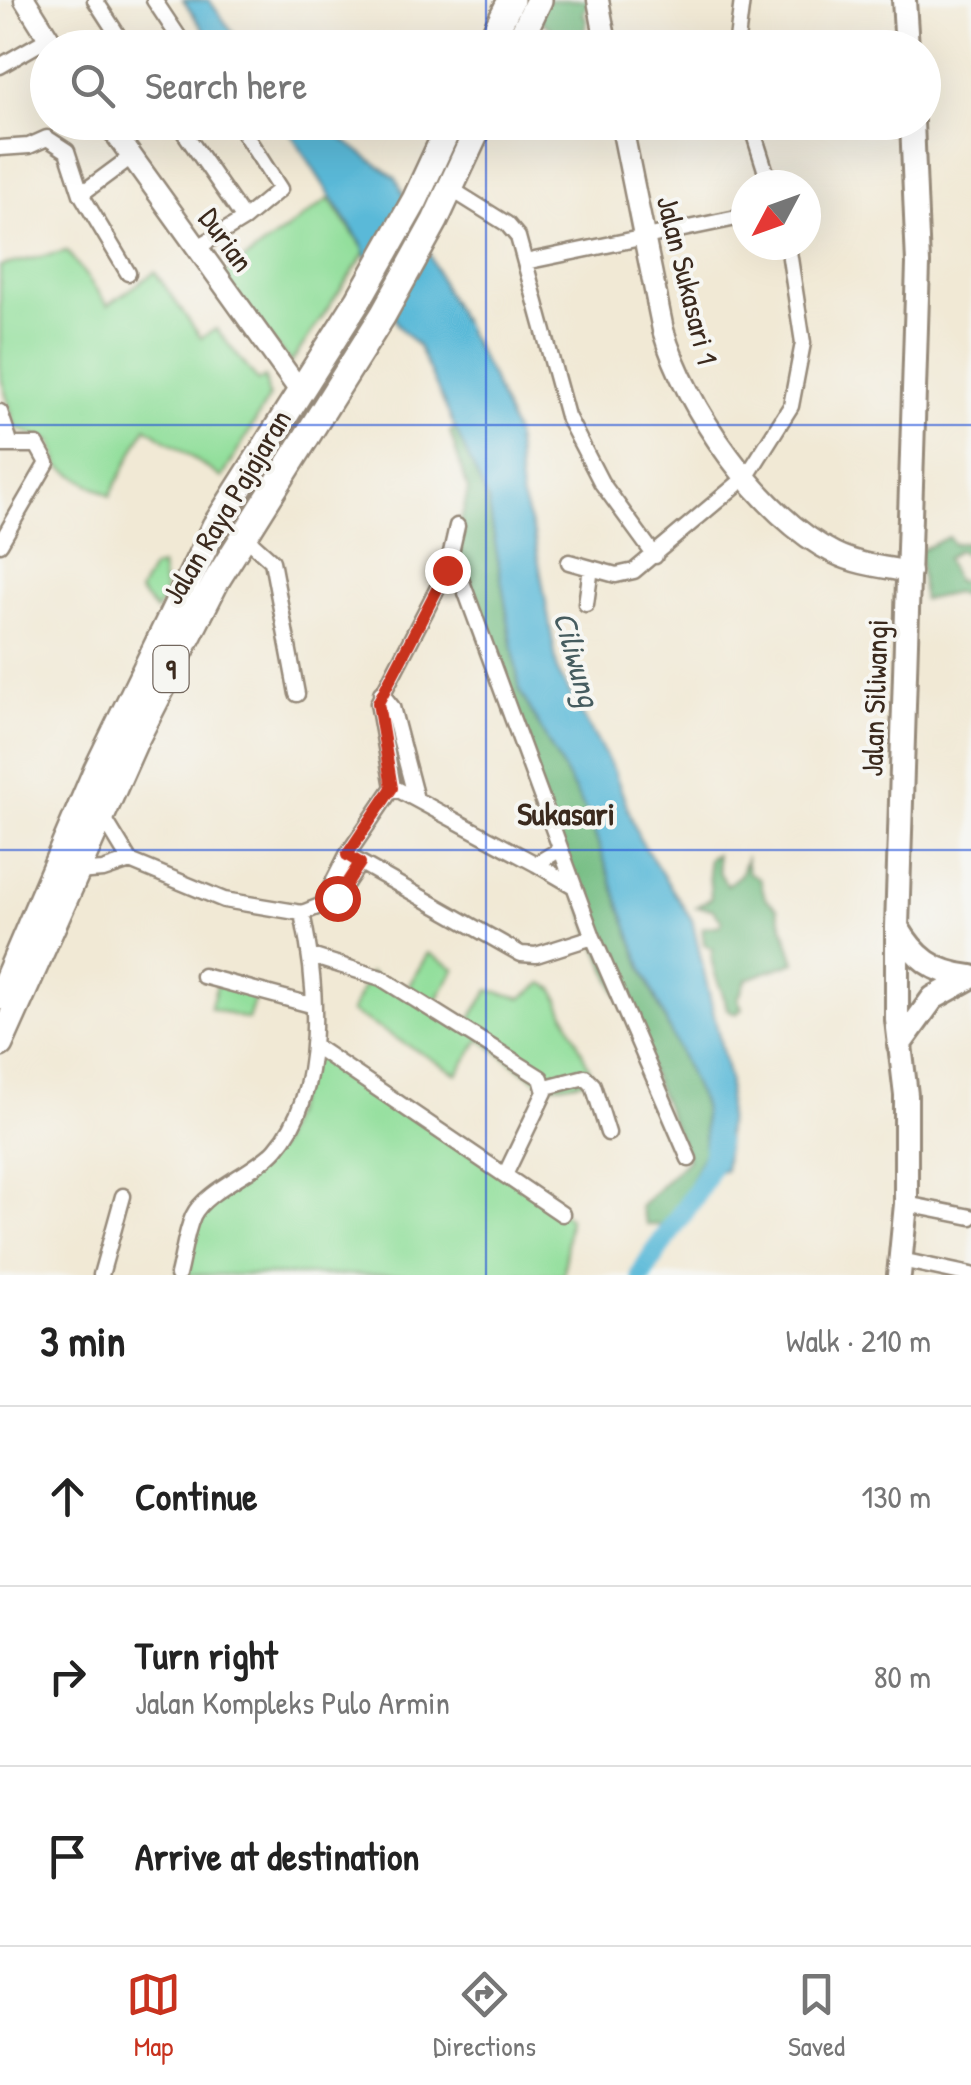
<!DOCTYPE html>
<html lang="en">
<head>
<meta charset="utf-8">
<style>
  body { margin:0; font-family:"Patrick Hand",sans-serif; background:#f2f2f2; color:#222 }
  .compass { position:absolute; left:731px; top:170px; width:90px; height:90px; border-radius:50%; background:#fff; box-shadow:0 10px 40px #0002; rotate:229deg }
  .stop { position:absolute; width:30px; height:30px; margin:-22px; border:8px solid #c8321e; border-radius:50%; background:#fff }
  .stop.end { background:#c8321e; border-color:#fff; box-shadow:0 2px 10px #0008 }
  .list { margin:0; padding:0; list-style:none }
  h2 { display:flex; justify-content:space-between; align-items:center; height:130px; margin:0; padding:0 40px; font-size:42px }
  h2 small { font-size:32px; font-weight:400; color:#767676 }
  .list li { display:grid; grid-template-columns:65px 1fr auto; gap:30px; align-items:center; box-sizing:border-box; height:180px; padding:0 40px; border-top:2px solid #e0e0e0 }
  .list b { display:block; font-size:38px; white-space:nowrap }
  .list p { margin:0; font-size:32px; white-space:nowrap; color:#767676 }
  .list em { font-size:32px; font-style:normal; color:#767676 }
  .icon { flex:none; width:55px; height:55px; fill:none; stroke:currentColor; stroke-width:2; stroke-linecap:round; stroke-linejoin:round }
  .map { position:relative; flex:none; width:971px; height:1275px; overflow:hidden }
  .search { position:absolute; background:#fff; box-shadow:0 10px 40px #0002; left:30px; right:30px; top:30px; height:110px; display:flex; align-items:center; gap:25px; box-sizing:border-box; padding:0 35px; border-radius:55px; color:#767676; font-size:38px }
  .sheet { height:670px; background:#fff }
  nav { display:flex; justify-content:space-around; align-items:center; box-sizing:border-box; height:140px; border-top:2px solid #e0e0e0; background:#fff; font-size:28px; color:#767676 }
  nav a { display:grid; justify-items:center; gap:5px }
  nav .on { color:#c8321e }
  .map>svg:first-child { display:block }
  .green { fill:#93df9c; stroke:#67845d; stroke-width:2.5 }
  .forest { fill:#76be84; stroke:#587451; stroke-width:2.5 }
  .water { fill:#5ab9d8; stroke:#4a727b; stroke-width:2.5 }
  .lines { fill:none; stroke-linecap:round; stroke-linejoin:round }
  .river { stroke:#5ab9d8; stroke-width:22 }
  .street-casing { stroke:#968a7a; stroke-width:19 }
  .secondary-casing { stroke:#968a7a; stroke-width:25 }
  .primary-casing { stroke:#968a7a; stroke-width:28 }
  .highway-casing { stroke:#968a7a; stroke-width:30 }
  .street { stroke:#fff; stroke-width:14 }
  .secondary { stroke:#fff; stroke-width:20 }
  .primary { stroke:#fff; stroke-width:22 }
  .highway { stroke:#fff; stroke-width:25 }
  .route { stroke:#c8321e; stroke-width:12 }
  .grid { fill:none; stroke:#1d4ed8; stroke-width:2.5; stroke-opacity:0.55 }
  .labels { text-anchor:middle; stroke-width:8; stroke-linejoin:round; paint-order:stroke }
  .shield { fill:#f6f6f2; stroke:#73675e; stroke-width:2.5 }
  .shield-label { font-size:28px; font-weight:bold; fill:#3b2a1e }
  .street-label { font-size:30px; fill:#3b2a1e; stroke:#f6f6f2 }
  .water-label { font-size:32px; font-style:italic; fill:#465c5f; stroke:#f6f6f2 }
  .neighbourhood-label { font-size:32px; font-weight:bold; fill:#3b2a1e; stroke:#f6f6f2 }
</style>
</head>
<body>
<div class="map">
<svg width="971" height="1275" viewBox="0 0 971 1275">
  <rect width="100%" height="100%" fill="#f6f6f2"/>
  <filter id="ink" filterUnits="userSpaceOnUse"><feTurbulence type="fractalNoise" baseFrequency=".01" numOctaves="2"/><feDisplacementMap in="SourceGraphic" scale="20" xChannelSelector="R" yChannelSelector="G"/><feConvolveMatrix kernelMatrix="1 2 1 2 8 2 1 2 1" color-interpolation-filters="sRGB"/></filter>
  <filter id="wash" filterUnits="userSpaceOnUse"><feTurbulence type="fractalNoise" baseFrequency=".0048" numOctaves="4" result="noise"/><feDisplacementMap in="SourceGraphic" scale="40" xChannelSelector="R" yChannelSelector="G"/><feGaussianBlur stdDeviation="2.25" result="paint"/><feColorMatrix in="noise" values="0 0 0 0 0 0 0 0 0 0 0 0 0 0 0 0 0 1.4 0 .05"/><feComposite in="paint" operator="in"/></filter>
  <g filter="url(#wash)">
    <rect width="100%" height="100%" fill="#f1e9d5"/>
    <!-- green -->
    <path class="green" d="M 329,199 L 366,252 L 291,363 L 219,278 Z
      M 67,251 L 108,305 L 155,272 L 201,338 L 216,329 L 258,381 L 265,377 L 269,398 L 222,478 L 146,427 L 110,496 L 60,467 L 52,442 L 16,428 L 0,375 L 0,266 Z
      M 161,566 L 165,594 L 156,611 L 139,592 L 152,568 Z
      M 428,953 L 455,969 L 435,1003 L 408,987 Z
      M 370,973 L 464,1029 L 489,990 L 522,998 L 543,983 L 554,989 L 594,1079 L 546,1087 L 480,1039 L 457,1074 L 351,1012 Z
      M 218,982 L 256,994 L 248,1020 L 210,1008 Z
      M 316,1047 L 569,1218 L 564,1275 L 177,1275 L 194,1214 L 279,1146 Z"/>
    <!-- forest -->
    <path class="forest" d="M 539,0 L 591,0 L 583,13 L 587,21 L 581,40 L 605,47 L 544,47 L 553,30 L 541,21 Z
      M 456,425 L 488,501 L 520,691 L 588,815 L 642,968 L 703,1106 L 705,1150 L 678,1211 L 662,1225 L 647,1225 L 640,1207 L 688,1159 L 593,937 L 461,579 L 463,560 L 455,547 L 468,490 L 450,432 Z
      M 948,537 L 953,544 L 968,542 L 971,551 L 967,555 L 958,550 L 946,559 L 956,581 L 971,581 L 971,599 L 955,593 L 923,600 L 919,551 Z
      M 716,854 L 719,872 L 727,885 L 740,875 L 746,859 L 748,872 L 760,879 L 765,898 L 777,908 L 795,962 L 747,979 L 738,999 L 742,1009 L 736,1014 L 727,1009 C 723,987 707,967 713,949 L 704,944 L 702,928 L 721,925 L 722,920 L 712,909 L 697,907 L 711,898 L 708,859 Z"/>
    <!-- water -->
    <path class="water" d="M 183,0 L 209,0 L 243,47 L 215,47 Z
      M 284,123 L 320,123 L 396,178 L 445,290 L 492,378 L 515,434 L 521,496 L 534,534 L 558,672 L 614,771 L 639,838 L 692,920 L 729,1080 L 725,1170 L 696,1174 L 705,1150 L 703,1106 L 642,967 L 588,815 L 520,691 L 488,501 L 418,346 L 398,326 L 361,243 Z"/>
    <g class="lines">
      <!-- river -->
      <path class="river" d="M 642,1275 C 662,1235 714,1182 716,1142"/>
    </g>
  </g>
  <g filter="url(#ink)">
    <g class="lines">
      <defs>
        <path id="street" d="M 95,0 L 126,48
          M 154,0 L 186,48
          M 736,48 L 742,0
          M 0,66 L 49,38
          M 177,122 L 244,219
          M 750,122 L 770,185
          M 0,148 L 29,146 L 47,138 L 67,151 L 81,194 L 128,273
          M 451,189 L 507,224 L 518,237 L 567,416 L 601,482 L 655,556
          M 81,194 L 131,157
          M 195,249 L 244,219 L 280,189 L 237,122
          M 525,262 L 746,216
          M 0,412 L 10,442
          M 0,445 L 37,445 L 47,463 L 0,544
          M 242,534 L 272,561 L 297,694
          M 569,562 L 616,575 L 634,571 L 747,476 L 791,406 L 803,343 L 788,245
          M 447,570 L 457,526
          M 586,604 L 591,568
          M 381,693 L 392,707 L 416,799
          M 393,787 L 536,864
          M 102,815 L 130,861
          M 559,850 L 536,864 L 572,885
          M 352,858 L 521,954 L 536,955 L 593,937
          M 76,872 L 103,870 L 130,861 L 224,900 L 302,913
          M 321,906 L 347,855 L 393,787 L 378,703 L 447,570 L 461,579 L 593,937 L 689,1159
          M 311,956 L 381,978 L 541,1078 L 545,1092 L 506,1173
          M 203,976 L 311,1005
          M 316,1047 L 562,1214
          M 546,1087 L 585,1077 L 593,1085 L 608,1133
          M 906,1204 L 971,1217
          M 901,1260 L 971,1275
          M 101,1275 L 123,1196
          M 178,1275 C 183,1256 185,1234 193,1216 C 205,1190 256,1172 276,1149 C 327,1091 317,982 302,913 L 335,900 L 360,863"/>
        <path id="secondary" d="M 25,0 L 55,48
          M 598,0 L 607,48
          M 107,122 L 300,391
          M 621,122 L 663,330 C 685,407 760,516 834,553 C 858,565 884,567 910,572"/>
        <path id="primary" d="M 904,0 L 907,48
          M 897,927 C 915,958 934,973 971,977
          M 899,1045 L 933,998 L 971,977
          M 899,1275 L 906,1204 L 906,1095 L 897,1020 L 897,927 L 918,264 L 912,122"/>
        <path id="highway" d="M 487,48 L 511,0
          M 516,48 L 539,0
          M 0,996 L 97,769 L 215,526 L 359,299 L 415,200 L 451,122
          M 0,1044 L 135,741 L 218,578 L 383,315 L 435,221 L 481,122"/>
      </defs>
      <!-- street casing -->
      <use href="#street" class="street-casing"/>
      <!-- secondary casing -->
      <use href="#secondary" class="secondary-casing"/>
      <!-- primary casing -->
      <use href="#primary" class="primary-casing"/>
      <!-- highway casing -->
      <use href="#highway" class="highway-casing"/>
      <!-- street -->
      <use href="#street" class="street"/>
      <!-- secondary -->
      <use href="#secondary" class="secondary"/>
      <!-- primary -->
      <use href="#primary" class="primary"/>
      <!-- highway -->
      <use href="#highway" class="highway"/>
    </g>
  </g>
  <g class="lines" filter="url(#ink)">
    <!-- route -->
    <path class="route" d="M 337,898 L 360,863 L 347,855 L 392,788 L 378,703 L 447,570"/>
  </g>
  <!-- grid -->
  <path class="grid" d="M 486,0 L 486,48M 486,122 L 486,1275M 0,425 L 971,425M 0,850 L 971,850"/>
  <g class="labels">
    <!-- shield labels -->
    <rect class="shield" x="153.5" y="646" width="35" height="46" rx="8"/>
    <g class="shield-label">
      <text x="171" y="679">9</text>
    </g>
    <!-- street labels -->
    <g class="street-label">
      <text transform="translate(226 240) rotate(54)" y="10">Durian</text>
      <text transform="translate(687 280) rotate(76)" y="10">Jalan Sukasari 1</text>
      <text transform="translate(227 507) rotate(-59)" y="10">Jalan Raya Pajajaran</text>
      <text transform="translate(875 698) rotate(-88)" y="10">Jalan Siliwangi</text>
    </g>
    <!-- water labels -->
    <g class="water-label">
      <text transform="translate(577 659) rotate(74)" y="11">Ciliwung</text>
    </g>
    <!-- neighbourhood labels -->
    <g class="neighbourhood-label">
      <text x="566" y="825">Sukasari</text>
    </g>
  </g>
</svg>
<svg class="compass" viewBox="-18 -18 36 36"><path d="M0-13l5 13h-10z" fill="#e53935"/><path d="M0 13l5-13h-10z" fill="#767676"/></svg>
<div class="stop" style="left:337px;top:898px"></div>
<div class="stop end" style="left:447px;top:570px"></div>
<div class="search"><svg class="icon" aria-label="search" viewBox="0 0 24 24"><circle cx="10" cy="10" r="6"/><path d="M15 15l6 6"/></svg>Search here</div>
</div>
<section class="sheet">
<h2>3 min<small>Walk · 210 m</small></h2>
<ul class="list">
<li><svg class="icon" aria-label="ahead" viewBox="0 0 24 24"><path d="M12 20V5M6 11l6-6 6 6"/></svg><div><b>Continue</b></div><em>130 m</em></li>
<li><svg class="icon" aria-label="right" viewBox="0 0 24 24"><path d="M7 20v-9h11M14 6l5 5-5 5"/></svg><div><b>Turn right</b><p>Jalan Kompleks Pulo Armin</p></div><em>80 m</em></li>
<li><svg class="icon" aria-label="arrive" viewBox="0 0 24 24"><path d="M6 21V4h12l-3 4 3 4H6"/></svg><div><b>Arrive at destination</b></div></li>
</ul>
</section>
<nav>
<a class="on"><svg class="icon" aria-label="map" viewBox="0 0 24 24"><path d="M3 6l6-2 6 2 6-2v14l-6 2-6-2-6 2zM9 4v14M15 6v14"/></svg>Map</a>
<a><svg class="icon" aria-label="directions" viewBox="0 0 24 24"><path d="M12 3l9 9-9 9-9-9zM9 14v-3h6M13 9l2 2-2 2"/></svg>Directions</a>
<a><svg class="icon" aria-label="saved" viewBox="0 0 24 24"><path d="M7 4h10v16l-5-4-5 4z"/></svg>Saved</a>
</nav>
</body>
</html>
